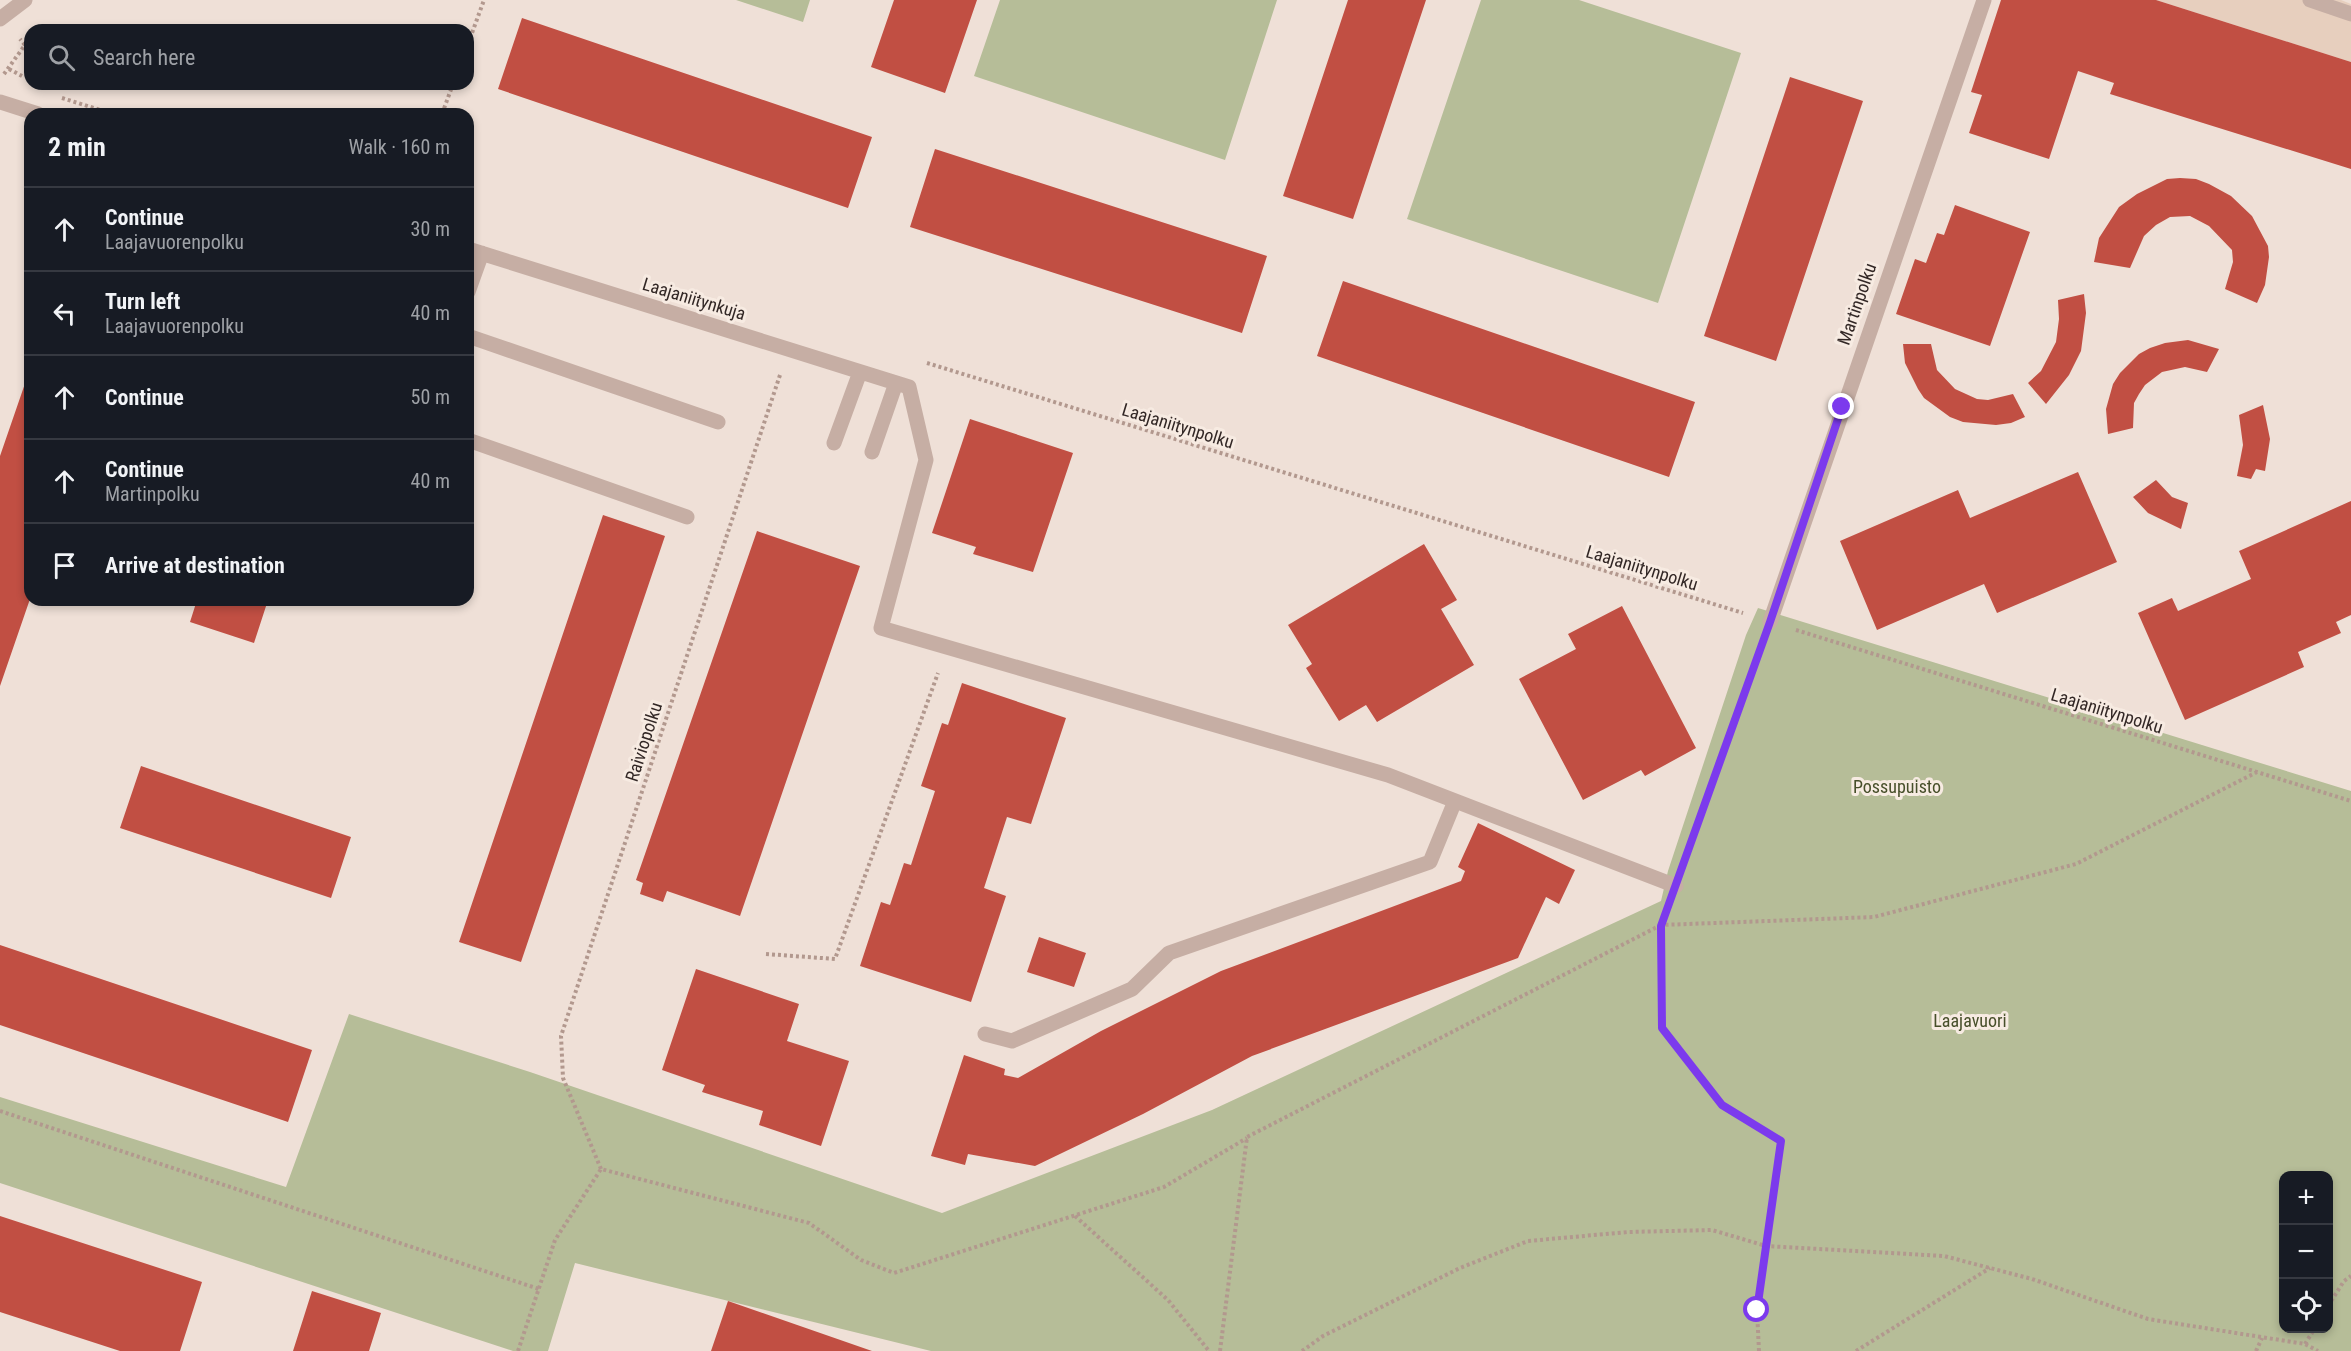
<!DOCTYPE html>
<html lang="en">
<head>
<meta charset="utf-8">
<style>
  body { margin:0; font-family:"Roboto Condensed",sans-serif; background:#20242c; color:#f1f3f6 }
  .controls { position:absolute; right:18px; bottom:18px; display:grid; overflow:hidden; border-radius:12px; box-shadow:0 3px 9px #0003 }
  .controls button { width:54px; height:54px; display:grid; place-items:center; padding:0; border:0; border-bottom:2px solid #363941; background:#171b24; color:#f1f3f6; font:30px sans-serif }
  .stop { position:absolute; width:18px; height:18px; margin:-14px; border:4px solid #7c3aed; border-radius:50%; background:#fff }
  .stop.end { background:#7c3aed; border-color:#fff; box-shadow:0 2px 6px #0008 }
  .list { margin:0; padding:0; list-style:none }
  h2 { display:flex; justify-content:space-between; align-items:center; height:78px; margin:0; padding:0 24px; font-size:26px }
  h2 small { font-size:20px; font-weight:400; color:#9ea1a6 }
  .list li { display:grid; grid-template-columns:39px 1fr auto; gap:18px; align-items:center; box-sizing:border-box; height:84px; padding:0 24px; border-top:2px solid #363941 }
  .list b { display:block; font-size:22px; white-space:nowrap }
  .list p { margin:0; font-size:20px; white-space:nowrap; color:#9ea1a6 }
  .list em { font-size:20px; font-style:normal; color:#9ea1a6 }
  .icon { flex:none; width:33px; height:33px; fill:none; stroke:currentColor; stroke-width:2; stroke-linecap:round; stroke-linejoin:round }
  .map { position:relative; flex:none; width:2351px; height:1351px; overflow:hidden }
  .search { position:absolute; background:#171b24; box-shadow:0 3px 9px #0003; left:24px; top:24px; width:450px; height:66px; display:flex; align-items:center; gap:15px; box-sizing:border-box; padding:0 21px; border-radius:18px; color:#9ea1a6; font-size:22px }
  .panel { position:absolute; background:#171b24; box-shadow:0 3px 9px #0003; left:24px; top:108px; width:450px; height:498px; border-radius:18px }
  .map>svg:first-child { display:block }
  .green { fill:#b6bd98; fill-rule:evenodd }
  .plaza { fill:#e7cfbe }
  .building { fill:#c14f43 }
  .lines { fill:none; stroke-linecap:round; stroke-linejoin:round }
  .path { stroke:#b2988e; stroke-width:4; stroke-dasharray:3 3; stroke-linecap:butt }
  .minor { stroke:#c6aea4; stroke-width:15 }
  .route { stroke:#7c3aed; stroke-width:8 }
  .labels { text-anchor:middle; stroke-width:6; stroke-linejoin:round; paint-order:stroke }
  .street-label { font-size:18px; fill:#322725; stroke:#f7ebe2 }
  .park-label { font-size:18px; fill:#474f2a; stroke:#f7ebe2 }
</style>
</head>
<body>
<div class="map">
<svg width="2351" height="1351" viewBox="0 0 2351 1351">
  <rect width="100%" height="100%" fill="#efe0d7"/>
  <!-- green -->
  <path class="green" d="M 736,0 L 810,0 L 803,22 Z
    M 1000,0 L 1277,0 L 1225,160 L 974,76 Z
    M 1481,0 L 1579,0 L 1741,53 L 1658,303 L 1407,219 Z
    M 1758,608 L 2351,791 L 2351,1351 L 931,1351 L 575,1263 L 548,1351 L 513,1351 L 0,1183 L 0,1097 L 286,1187 L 349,1014 L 530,1072 L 942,1213 L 1212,1110 L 1661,901 L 1668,871 L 1746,635 ZM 2284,1176 L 2328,1176 L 2328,1328 L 2284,1328 Z"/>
  <!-- plaza -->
  <path class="plaza" d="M 2156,0 L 2341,0 L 2351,4 L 2351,62 Z"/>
  <!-- building -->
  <path class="building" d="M 894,0 L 977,0 L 945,93 L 871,67 Z
    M 1348,0 L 1426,0 L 1353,219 L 1283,196 Z
    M 2001,0 L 2156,0 L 2351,62 L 2351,169 L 2110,94 L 2114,83 L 2078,71 L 2049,159 L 1969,133 L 1982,95 L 1971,92 Z
    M 522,18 L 872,137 L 848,208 L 498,89 Z
    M 1790,77 L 1863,101 L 1776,361 L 1704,336 Z
    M 935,149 L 1267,256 L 1242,333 L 910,227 Z
    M 2180,178 L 2196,179 L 2209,184 L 2231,196 L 2252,216 L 2268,246 L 2269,257 L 2265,285 L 2257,303 L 2225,289 L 2233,262 L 2232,250 L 2209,226 L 2190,216 L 2170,217 L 2156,225 L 2144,236 L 2130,268 L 2094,262 L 2099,238 L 2119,207 L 2137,194 L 2167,179 Z
    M 1955,205 L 2030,232 L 1990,346 L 1896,314 L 1915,259 L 1926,263 L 1937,233 L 1944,235 Z
    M 1343,281 L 1695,402 L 1669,477 L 1317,356 Z
    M 2084,294 L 2086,313 L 2081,351 L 2069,375 L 2046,404 L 2028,383 L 2041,371 L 2056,342 L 2059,319 L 2058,300 Z
    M 2188,340 L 2219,349 L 2207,372 L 2185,367 L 2162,372 L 2145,385 L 2139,394 L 2134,403 L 2133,428 L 2108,434 L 2106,409 L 2113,384 L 2120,373 L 2139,354 L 2150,348 L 2165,343 Z
    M 1903,344 L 1931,344 L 1937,370 L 1955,389 L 1977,399 L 1988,400 L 2013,394 L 2025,417 L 2011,423 L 1996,425 L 1963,422 L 1950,417 L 1924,398 L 1918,389 L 1905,363 Z
    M 30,369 L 30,599 L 0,686 L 0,456 Z
    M 2263,405 L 2270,439 L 2265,471 L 2256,469 L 2251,479 L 2237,476 L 2243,445 L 2239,415 Z
    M 970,419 L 1073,453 L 1033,572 L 973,554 L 976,547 L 932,533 Z
    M 2078,472 L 2117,562 L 1997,613 L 1984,584 L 1877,630 L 1840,541 L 1958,490 L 1970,518 Z
    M 2156,480 L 2172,497 L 2188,503 L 2181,529 L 2148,513 L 2133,497 Z
    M 2351,501 L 2351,615 L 2336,622 L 2341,633 L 2298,652 L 2304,667 L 2185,720 L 2138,613 L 2172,598 L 2178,611 L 2251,579 L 2239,551 Z
    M 603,515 L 665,536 L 521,962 L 459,942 Z
    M 757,531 L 860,566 L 740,916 L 667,891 L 663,902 L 640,894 L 643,883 L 636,880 Z
    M 1424,544 L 1457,600 L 1441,609 L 1474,665 L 1377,722 L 1366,705 L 1339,721 L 1306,668 L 1312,664 L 1288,625 Z
    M 197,600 L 268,600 L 254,643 L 190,622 Z
    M 1622,606 L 1696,748 L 1645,776 L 1641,770 L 1583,800 L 1519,679 L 1576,649 L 1568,634 Z
    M 962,683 L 1066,718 L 1031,824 L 1007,817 L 984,888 L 1006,896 L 971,1002 L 860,966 L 881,902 L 890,905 L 904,863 L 911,865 L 935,791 L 921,786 L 942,723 L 948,725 Z
    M 141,766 L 351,837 L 331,898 L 120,828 Z
    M 1478,823 L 1575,870 L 1559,904 L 1546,897 L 1518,958 L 1252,1056 L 1143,1114 L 1035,1166 L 968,1154 L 965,1165 L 931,1156 L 964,1055 L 1005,1069 L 1004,1075 L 1018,1078 L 1101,1031 L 1221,971 L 1461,881 L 1465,871 L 1458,867 Z
    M 1039,937 L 1086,953 L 1074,987 L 1027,972 Z
    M 0,945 L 312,1050 L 288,1122 L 0,1025 Z
    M 696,969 L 799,1004 L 787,1041 L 849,1061 L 821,1146 L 759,1125 L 763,1111 L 702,1092 L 705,1085 L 662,1070 Z
    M 0,1216 L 202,1282 L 180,1351 L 120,1351 L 0,1312 Z
    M 312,1291 L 381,1313 L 369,1351 L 293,1351 Z
    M 728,1301 L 872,1351 L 711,1351 Z"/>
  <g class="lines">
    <!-- path -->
    <path class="path" d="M 468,44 L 484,0
      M 9,69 L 22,76
      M 4,74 L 25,45 L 20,39
      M 62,98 L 113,114
      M 442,114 L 453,84
      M 927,363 L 1743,613
      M 1796,630 L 2351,801
      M 1686,858 L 1761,648
      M 766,954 L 835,959 L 938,673
      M 0,1111 L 539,1289
      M 601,1169 L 563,1078 L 561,1036 L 780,375
      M 1075,1216 L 1168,1300 L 1209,1351
      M 2328,1306 L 2344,1281 L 2351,1276
      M 2305,1344 L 2315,1328
      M 518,1351 L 555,1240 L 601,1169 L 809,1223 L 861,1260 L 894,1273 L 1164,1187 L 1247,1138
      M 1220,1351 L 1247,1137 L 1661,925 L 1666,913
      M 1302,1351 L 1323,1336 L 1460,1268 L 1528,1241 L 1628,1232 L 1712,1230 L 1766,1246 L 1944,1256 L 2032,1279 L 2148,1319 L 2305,1344 L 2318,1351
      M 1759,1351 L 1757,1310 L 1781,1141 L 1722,1105 L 1662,1028 L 1661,925 L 1874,917 L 2076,864 L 2257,772
      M 1856,1351 L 1990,1268
      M 2256,1351 L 2262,1338"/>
    <!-- minor -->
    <path class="minor" d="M 2310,0 L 2351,14
      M 0,19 L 25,0
      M 0,102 L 38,114
      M 468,249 L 909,387 L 926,460 L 881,628 L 1388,775 L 1676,886
      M 468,292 L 482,253
      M 468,336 L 718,422
      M 468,440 L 687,517
      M 834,443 L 860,372
      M 872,452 L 896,383
      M 1770,622 L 1984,0
      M 985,1034 L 1012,1041 L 1132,989 L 1169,953 L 1430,862 L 1455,801"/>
  </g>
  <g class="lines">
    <!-- route -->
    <path class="route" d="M 1757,1310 L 1781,1141 L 1722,1105 L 1662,1028 L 1661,926 L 1770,622 L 1842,407"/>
  </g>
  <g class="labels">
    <!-- street labels -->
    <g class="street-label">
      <text transform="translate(694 299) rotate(17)" y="6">Laajaniitynkuja</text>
      <text transform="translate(1857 304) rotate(-71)" y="6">Martinpolku</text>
      <text transform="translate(1178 426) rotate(17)" y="6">Laajaniitynpolku</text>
      <text transform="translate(1642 568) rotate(17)" y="6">Laajaniitynpolku</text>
      <text transform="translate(2107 711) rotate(17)" y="6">Laajaniitynpolku</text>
      <text transform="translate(644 742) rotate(-72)" y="6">Raiviopolku</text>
    </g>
    <!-- park labels -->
    <g class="park-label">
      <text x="1897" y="793">Possupuisto</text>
      <text x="1970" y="1027">Laajavuori</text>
    </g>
  </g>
</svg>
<div class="controls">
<button>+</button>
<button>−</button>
<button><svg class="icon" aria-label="locate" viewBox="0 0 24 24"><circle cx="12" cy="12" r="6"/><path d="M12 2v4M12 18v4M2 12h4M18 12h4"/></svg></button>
</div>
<div class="stop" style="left:1757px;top:1310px"></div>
<div class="stop end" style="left:1842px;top:407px"></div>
<div class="search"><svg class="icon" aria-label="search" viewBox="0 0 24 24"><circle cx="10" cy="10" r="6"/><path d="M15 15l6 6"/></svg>Search here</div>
<section class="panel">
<h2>2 min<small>Walk · 160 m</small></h2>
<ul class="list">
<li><svg class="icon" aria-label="ahead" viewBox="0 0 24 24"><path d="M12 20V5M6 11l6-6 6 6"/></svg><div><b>Continue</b><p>Laajavuorenpolku</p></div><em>30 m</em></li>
<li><svg class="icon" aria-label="left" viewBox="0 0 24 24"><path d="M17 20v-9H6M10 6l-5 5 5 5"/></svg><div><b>Turn left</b><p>Laajavuorenpolku</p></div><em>40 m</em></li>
<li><svg class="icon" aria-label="ahead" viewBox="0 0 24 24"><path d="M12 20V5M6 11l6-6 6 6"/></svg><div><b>Continue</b></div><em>50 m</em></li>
<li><svg class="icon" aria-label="ahead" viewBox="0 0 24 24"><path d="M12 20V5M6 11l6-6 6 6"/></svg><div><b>Continue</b><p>Martinpolku</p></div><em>40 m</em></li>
<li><svg class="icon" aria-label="arrive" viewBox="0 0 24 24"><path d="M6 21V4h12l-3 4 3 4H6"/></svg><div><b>Arrive at destination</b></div></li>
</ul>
</section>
</div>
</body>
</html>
